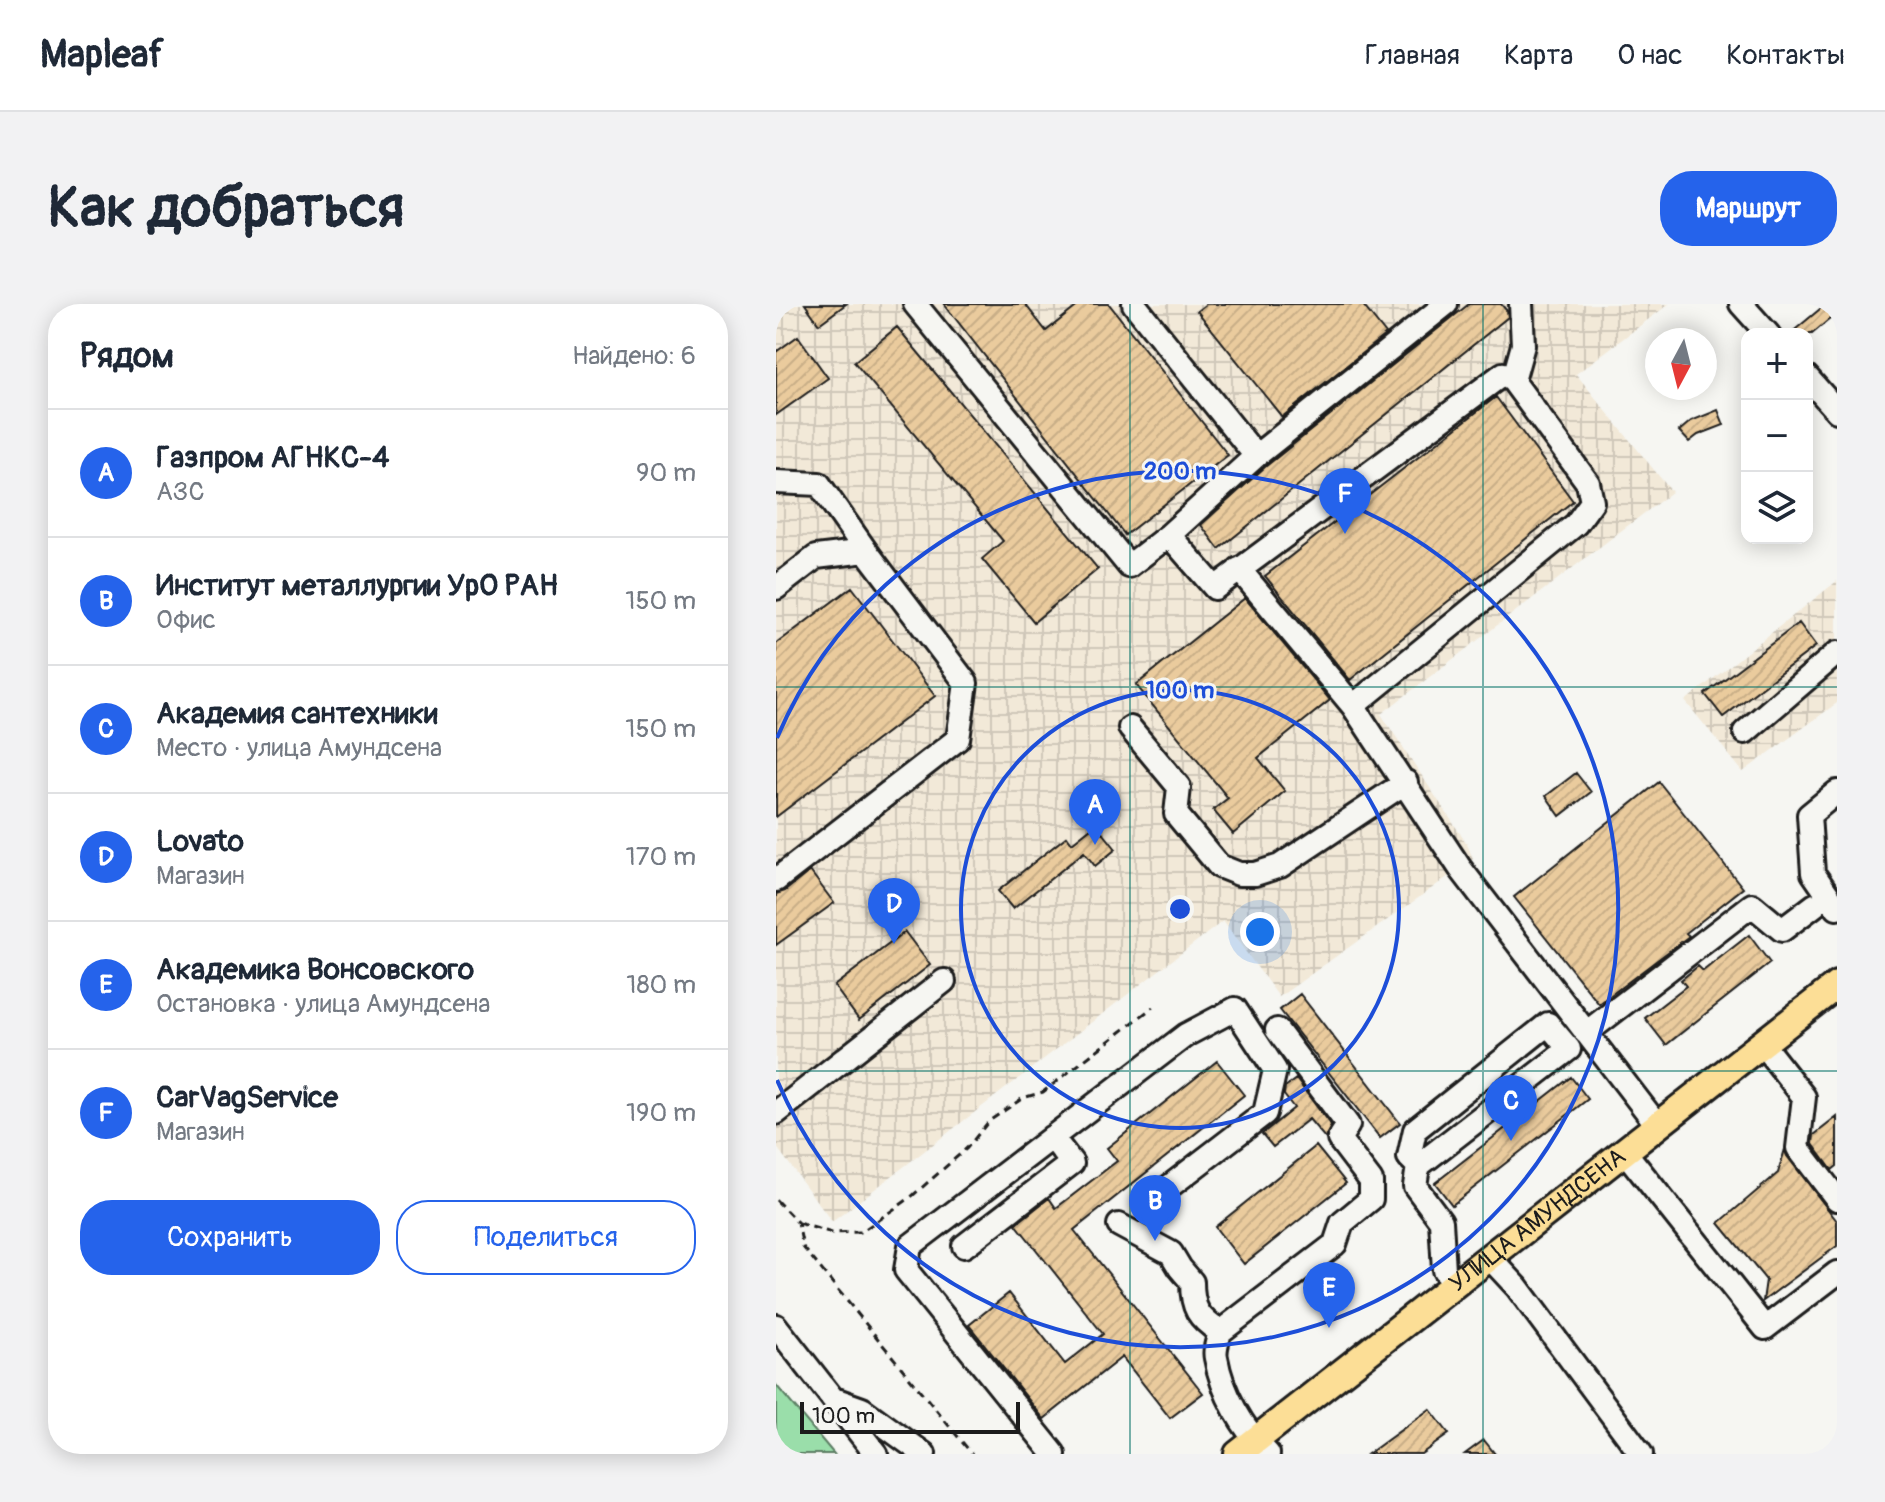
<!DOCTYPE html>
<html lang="ru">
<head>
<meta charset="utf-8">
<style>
  body { margin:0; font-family:Pangolin,sans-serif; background:#f2f2f3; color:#1f2937 }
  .controls { position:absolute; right:24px; top:24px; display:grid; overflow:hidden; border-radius:16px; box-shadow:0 4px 20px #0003 }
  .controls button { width:72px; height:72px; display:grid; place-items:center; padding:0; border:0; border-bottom:2px solid #e0e1e3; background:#fff; color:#1f2937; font:40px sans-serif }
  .compass { position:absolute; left:869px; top:24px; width:72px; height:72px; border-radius:50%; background:#fff; box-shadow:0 4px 20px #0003; rotate:187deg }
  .scale { position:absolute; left:24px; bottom:20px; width:220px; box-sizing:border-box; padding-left:8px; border:4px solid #1c1c1c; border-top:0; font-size:22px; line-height:28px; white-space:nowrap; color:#1c1c1c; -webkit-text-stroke:6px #f6f6f2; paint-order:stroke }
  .you { position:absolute; left:484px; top:628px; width:28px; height:28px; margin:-20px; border:6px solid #fff; border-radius:50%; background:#1a73e8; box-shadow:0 0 0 12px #1a73e833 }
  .badge { display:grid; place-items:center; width:52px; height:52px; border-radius:50%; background:#2563eb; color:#fff; font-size:26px; font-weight:700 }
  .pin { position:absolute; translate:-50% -66px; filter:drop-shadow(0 2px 4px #0008) }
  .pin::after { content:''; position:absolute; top:42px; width:28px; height:24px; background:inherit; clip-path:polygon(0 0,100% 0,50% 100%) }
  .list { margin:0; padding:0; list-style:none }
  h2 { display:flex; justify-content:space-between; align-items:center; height:104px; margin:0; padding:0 32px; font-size:34px }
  h2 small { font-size:26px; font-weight:400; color:#747a83 }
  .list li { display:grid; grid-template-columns:52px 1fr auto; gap:24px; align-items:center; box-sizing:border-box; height:128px; padding:0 32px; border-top:2px solid #e0e1e3 }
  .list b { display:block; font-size:30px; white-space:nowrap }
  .list p { margin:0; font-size:26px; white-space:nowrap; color:#747a83 }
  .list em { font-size:26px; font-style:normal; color:#747a83 }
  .actions { display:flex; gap:16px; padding:24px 32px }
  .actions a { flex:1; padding:18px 0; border:2px solid #2563eb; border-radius:32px; text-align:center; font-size:28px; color:#2563eb }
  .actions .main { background:#2563eb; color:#fff }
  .icon { flex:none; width:44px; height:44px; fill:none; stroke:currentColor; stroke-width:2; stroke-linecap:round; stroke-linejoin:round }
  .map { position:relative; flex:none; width:1061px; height:1150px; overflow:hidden; border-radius:32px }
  header { display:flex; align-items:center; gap:48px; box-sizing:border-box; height:112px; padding:0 40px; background:#fff; border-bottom:2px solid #e0e1e3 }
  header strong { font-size:38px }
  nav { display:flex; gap:44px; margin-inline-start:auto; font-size:28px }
  .intro { display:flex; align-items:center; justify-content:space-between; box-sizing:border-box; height:192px; padding:0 48px }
  h1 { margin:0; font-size:56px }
  .button { padding:20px 36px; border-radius:32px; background:#2563eb; color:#fff; font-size:28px; font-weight:700 }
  main { display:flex; gap:48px; padding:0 48px }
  aside { flex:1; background:#fff; border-radius:32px; box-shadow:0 4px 20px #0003 }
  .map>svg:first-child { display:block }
  .industrial { fill:url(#industrial-grid) }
  .park { fill:#9adeaa; stroke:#5b7d63; stroke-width:2 }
  .building { fill:url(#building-hatch); stroke:#1c1c1c; stroke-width:2 }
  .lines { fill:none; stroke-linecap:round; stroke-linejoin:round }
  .minor-casing { stroke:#1c1c1c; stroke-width:28 }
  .major-casing { stroke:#1c1c1c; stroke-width:32 }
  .path { stroke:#1c1c1c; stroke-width:3; stroke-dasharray:8 6; stroke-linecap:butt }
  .minor { stroke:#f6f6f2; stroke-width:22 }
  .major { stroke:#fcde96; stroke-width:26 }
  .grid { fill:none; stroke:#0f766e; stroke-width:2; stroke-opacity:0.55 }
  .ring { fill:none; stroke:#1d4ed8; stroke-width:4 }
  .labels { text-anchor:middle; stroke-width:6; stroke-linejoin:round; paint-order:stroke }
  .street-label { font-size:24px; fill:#1c1c1c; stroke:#f6f6f2 }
  .centre { fill:#1d4ed8; stroke:#f6f6f2; stroke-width:4 }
  .ring-label { font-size:24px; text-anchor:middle; font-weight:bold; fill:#1d4ed8; stroke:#f6f6f2; stroke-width:6; stroke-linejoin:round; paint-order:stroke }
</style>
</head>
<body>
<header>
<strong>Mapleaf</strong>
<nav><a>Главная</a><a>Карта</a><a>О нас</a><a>Контакты</a></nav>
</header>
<div class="intro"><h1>Как добраться</h1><a class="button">Маршрут</a></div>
<main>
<aside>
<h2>Рядом<small>Найдено: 6</small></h2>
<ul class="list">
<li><span class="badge">A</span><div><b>Газпром АГНКС-4</b><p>АЗС</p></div><em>90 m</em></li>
<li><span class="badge">B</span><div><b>Институт металлургии УрО РАН</b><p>Офис</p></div><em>150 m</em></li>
<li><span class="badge">C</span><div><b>Академия сантехники</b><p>Место · улица Амундсена</p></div><em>150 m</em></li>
<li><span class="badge">D</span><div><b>Lovato</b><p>Магазин</p></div><em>170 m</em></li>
<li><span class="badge">E</span><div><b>Академика Вонсовского</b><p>Остановка · улица Амундсена</p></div><em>180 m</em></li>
<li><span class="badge">F</span><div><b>CarVagService</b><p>Магазин</p></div><em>190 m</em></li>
</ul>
<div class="actions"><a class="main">Сохранить</a><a>Поделиться</a></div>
</aside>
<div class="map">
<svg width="1061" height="1150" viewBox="0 0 1061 1150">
  <defs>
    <pattern id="industrial-grid" width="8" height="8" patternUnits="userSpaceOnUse" patternTransform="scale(2)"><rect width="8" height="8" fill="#f2e9d8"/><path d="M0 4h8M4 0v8" fill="none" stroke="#cfc7b9"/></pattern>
    <pattern id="building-hatch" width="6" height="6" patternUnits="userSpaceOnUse" patternTransform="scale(2)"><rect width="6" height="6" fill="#eacb9d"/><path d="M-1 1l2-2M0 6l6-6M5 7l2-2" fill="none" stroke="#c8ae87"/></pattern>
  </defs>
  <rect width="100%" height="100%" fill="#f6f6f2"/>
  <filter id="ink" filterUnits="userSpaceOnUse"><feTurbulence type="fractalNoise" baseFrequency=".0125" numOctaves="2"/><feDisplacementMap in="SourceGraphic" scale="16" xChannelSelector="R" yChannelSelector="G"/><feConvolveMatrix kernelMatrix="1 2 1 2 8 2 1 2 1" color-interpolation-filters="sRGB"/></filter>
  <g filter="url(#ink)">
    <!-- industrial -->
    <path class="industrial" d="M 0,0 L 893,0 L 800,70 L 896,188 L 605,410 L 691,540 L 697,555 L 503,693 L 447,617 L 56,918 L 0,842 Z
      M 1061,277 L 1061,399 L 967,468 L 909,397 Z"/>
    <!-- park -->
    <path class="park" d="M 0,1081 L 58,1150 L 0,1150 Z"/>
    <!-- building -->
    <path class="building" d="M 29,0 L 70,0 L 43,20 Z
      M 168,0 L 249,0 L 270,27 L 304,0 L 333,0 L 452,151 L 349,231 Z
      M 430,0 L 586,0 L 610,30 L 506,113 L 421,7 Z
      M 693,0 L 725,0 L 731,7 L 732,13 L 443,245 L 425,221 L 489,163 Z
      M 1050,0 L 1061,0 L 1061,9 L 1036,30 L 1014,30 Z
      M 121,23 L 322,265 L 258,318 L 206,255 L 227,237 L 78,58 Z
      M 22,32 L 52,74 L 0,111 L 0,48 Z
      M 720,93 L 797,197 L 574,376 L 489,272 Z
      M 942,106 L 948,121 L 922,131 L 913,138 L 903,127 L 915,117 Z
      M 76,283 L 159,392 L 0,513 L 0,340 Z
      M 469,294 L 554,396 L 482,454 L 509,487 L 457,530 L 437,506 L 452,494 L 360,381 Z
      M 1023,319 L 1040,342 L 947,413 L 929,390 Z
      M 800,469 L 815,488 L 784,512 L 770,492 Z
      M 883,478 L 967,584 L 910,629 L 913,632 L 823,700 L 738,593 Z
      M 320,520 L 340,545 L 319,562 L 308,548 L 237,605 L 222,587 L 291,532 L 296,539 Z
      M 34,567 L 58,599 L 0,641 L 0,590 L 9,587 Z
      M 129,628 L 154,661 L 83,716 L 58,682 Z
      M 973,631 L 994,659 L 890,741 L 869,714 L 910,682 L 905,676 L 922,662 L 927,667 Z
      M 524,690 L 624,819 L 604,834 L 504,706 Z
      M 441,757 L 468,791 L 298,926 L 427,1089 L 394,1114 L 346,1053 L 268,1115 L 193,1021 L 233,989 L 289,1060 L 327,1030 L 240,920 L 273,894 L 280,904 L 341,857 L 331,844 Z
      M 795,773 L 812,795 L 676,901 L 659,879 Z
      M 520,775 L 555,822 L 549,834 L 533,815 L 497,843 L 486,830 L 518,804 L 508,791 L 509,783 Z
      M 1061,813 L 1061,862 L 1056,866 L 1037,840 L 1038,831 Z
      M 540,842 L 570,879 L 468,960 L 439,923 Z
      M 1009,845 L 1011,852 L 1061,917 L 1061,942 L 987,997 L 990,976 L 943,919 L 1002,869 Z
      M 654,1105 L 673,1130 L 645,1150 L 592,1150 Z
      M 708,1136 L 719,1150 L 689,1150 Z"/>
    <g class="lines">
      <defs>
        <path id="minor" d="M 139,0 L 353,262 L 393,231 L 480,152 L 670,0
          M 358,0 L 480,152
          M 965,0 L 992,30
          M 1031,73 L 1061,107
          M 737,77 L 747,41 L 745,0
          M 0,178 L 43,180 L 90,247
          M 393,231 L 439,284 L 727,70 L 737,77 L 812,179 L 816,198 L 800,220 L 577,402
          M 463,265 L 577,402 L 684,564 L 882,822
          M 0,284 L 40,253 L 90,247 L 190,379 L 182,435 L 0,576
          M 354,424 L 403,483 L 400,510 L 443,562 L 463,570 L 479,570 L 504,562 L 630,478
          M 969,428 L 1061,349
          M 1061,488 L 1033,511 L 1037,569 L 1061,604
          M 810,729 L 976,601 L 1006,626 L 1039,601
          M 987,741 L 1028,793 L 1022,844 L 1061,895
          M 0,809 L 168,677
          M 849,848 L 989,1024 L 1061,969
          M 642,862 L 633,853 L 639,826 L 772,720 L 793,745 L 642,862 L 639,882 L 665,917 L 668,966 L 678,981
          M 343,921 L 395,949 L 404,964 L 416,978 C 416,1004 422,1014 444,1028
          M 188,942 L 296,859 L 276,833
          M 714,954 L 741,983 L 865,1150
          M 0,1022 L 100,1150
          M 58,1095 L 86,1105 L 148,1150
          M 278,1150 L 130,966 L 134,942 L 410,731 L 459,705 L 499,766 L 489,809 L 381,892
          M 492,1150 C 467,1125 446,1089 440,1054 C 438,1046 442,1036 444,1028 L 559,940 L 566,919 L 595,895 L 595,877 L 563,835 L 572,821 L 501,726"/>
        <g id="major">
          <path id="s1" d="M 462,1150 L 1061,681"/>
        </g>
      </defs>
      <!-- minor casing -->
      <use href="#minor" class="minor-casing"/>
      <!-- major casing -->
      <use href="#major" class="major-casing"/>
      <!-- path -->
      <path class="path" d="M 0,896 L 22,919 L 27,943 L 196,1150
        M 22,919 L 56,929 L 85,928 L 134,894 L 191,844 L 213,817 L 247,794 L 267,788 L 377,703"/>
      <!-- minor -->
      <use href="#minor" class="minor"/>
      <!-- major -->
      <use href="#major" class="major"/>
    </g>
  </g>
  <!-- grid -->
  <path class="grid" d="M 354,0 L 354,1150M 707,0 L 707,1150M 0,383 L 1061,383M 0,767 L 1061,767"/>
  <!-- distance rings -->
  <g class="ring">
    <circle cx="404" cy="605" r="219"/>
    <path d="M1 434A438 438 0 1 1 1 776"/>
  </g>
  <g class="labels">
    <!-- street labels -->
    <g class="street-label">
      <text dy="8" stroke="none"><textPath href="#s1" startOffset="380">УЛИЦА АМУНДСЕНА</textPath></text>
    </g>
  </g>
  <circle cx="404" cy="605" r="12" class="centre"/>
  <g class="ring-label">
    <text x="404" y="175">200 m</text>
    <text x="404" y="394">100 m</text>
  </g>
</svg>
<div class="controls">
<button>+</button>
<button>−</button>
<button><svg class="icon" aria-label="layers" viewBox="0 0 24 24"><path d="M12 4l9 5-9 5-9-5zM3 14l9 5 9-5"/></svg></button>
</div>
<svg class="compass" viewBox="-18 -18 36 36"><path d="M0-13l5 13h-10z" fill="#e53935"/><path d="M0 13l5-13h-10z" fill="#747a83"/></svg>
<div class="scale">100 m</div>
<div class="you"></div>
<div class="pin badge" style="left:319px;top:541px">A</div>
<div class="pin badge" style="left:379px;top:937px">B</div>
<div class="pin badge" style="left:735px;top:837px">C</div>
<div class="pin badge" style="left:118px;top:640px">D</div>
<div class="pin badge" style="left:553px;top:1024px">E</div>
<div class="pin badge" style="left:569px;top:230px">F</div>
</div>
</main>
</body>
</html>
